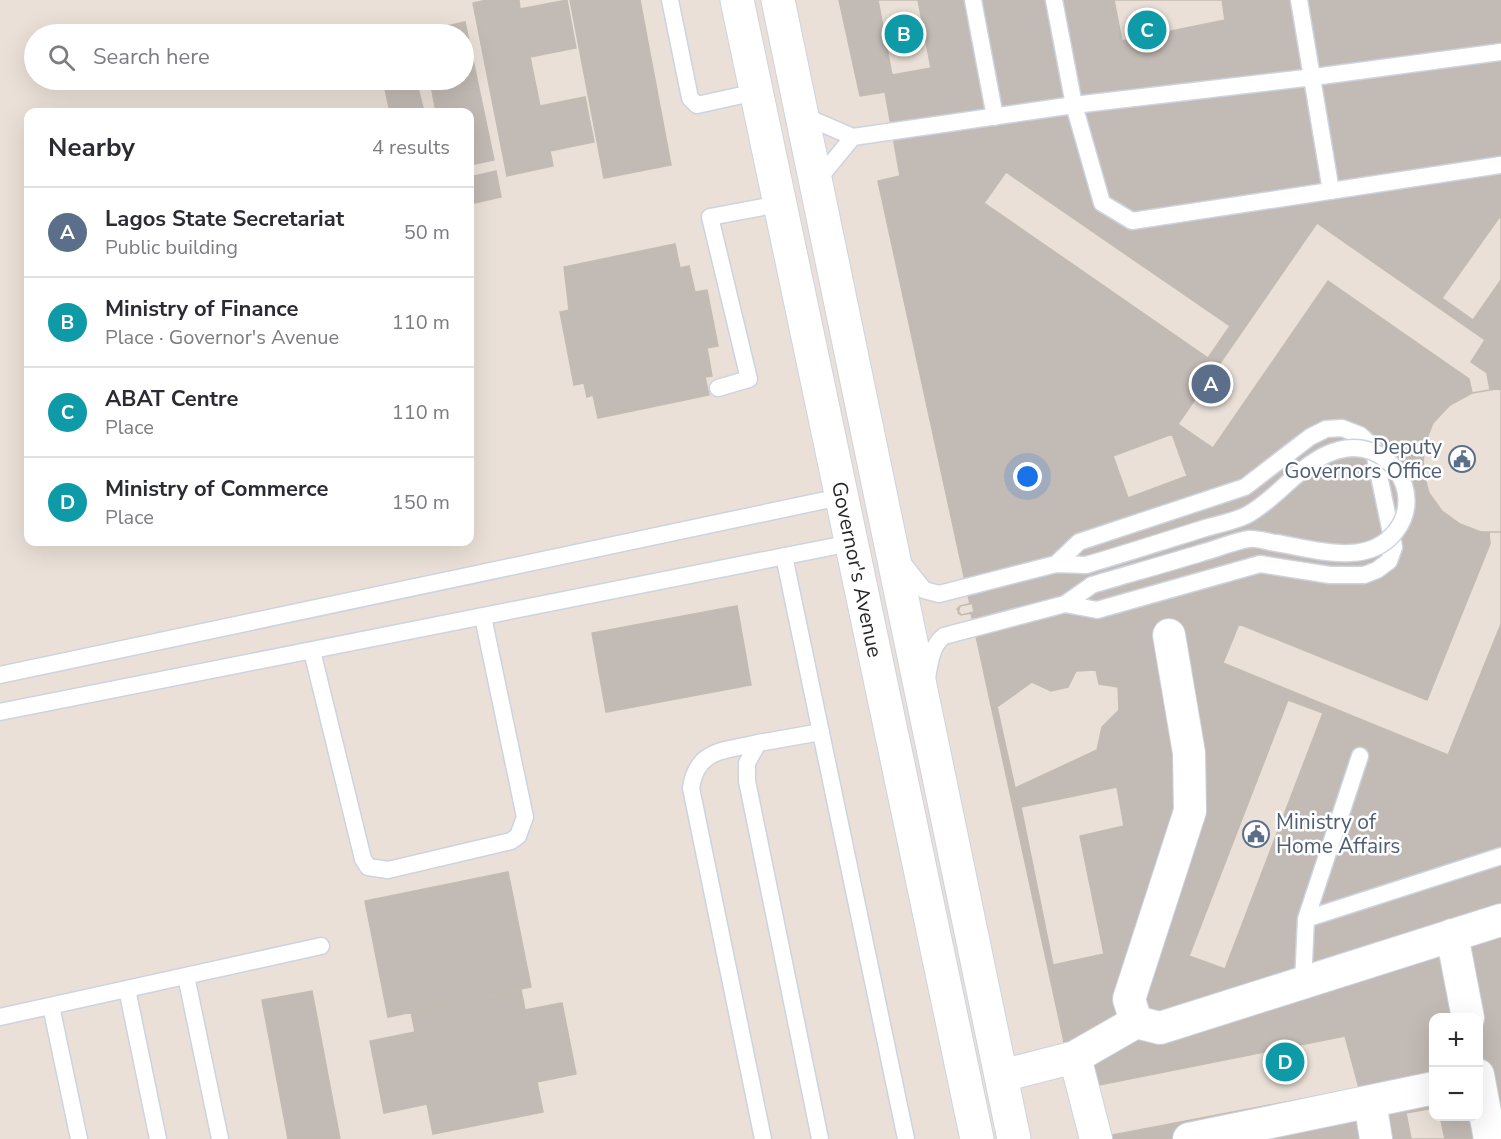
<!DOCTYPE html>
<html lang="en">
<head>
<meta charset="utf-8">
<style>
  body { margin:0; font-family:"Nunito Sans",sans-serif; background:#f7f7f7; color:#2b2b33 }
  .controls { position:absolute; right:18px; bottom:18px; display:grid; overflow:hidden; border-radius:12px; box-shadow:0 6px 24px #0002 }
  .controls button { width:54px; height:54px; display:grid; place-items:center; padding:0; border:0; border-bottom:2px solid #e1e1e2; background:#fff; color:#2b2b33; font:30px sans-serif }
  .you { position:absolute; left:1028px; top:477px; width:21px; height:21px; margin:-15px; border:4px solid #fff; border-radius:50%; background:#1a73e8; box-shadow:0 0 0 9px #1a73e833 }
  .badge { display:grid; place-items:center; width:39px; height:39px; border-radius:50%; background:#3571f9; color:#fff; font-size:20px; font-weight:700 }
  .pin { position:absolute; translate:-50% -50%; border:3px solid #fff; box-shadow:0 2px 6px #0006 }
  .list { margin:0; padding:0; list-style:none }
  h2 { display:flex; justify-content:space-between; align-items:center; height:78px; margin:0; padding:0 24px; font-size:26px }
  h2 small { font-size:20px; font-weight:400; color:#7c7c81 }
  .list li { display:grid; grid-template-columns:39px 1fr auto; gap:18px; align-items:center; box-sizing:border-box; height:90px; padding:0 24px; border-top:2px solid #e1e1e2 }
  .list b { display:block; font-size:22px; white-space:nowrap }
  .list p { margin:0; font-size:20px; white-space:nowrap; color:#7c7c81 }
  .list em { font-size:20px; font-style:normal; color:#7c7c81 }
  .icon { flex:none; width:33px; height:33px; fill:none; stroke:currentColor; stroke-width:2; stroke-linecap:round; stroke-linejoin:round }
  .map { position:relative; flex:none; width:1501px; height:1139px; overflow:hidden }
  .search { position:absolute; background:#fff; box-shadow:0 6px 24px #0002; left:24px; top:24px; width:450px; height:66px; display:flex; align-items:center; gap:15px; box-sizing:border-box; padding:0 21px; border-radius:33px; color:#7c7c81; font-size:22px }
  .panel { position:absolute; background:#fff; box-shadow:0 6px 24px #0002; left:24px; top:108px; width:450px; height:438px; border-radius:12px }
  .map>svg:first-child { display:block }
  .building { fill:#c2bab4; stroke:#c4bcb2; stroke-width:1.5; fill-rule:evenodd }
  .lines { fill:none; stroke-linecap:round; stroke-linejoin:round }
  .lane-casing { stroke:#cdd3e0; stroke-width:19 }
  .street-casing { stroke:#cdd3e0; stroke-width:34 }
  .secondary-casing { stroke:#cdd3e0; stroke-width:35 }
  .lane { stroke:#fff; stroke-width:16 }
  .street { stroke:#fff; stroke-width:32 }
  .secondary { stroke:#fff; stroke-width:33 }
  .lane-bridge-casing { stroke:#cdd3e0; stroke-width:19; stroke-linecap:butt }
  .lane-bridge { stroke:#fff; stroke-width:16 }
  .labels { text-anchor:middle; stroke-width:5; stroke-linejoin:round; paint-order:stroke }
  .service-label { font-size:21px; fill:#4e5e75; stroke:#fff; text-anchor:end }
  .street-label { font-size:21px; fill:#272727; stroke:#fff }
</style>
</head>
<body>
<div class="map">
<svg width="1501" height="1139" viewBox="0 0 1501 1139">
  <rect width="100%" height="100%" fill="#eae0d7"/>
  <!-- building -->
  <path class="building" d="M 487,0 L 519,0 L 520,9 L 567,0 L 576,48 L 530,57 L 540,106 L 585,97 L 594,142 L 550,151 L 553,166 L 507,176 L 473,3 Z
    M 570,0 L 640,0 L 671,165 L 604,178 Z
    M 839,0 L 1501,0 L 1501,1139 L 1085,1139 L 971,613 L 961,615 L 957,609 L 960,606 L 970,604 L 878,181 L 900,176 L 885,92 L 860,96 ZM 1434,1018 L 1478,1018 L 1478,1116 L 1434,1116 Z
    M 878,0 L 918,0 L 931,68 L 892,75 Z
    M 1114,0 L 1222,0 L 1225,20 L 1122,41 Z
    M 465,22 L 494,160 L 470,165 L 470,112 L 436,112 L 430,80 L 464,80 L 464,34 L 420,34 L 420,32 Z
    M 383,80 L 416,80 L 424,112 L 390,112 Z
    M 496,171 L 501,197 L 470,204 L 470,177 Z
    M 1006,172 L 1230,326 L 1208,358 L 984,203 Z
    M 1501,215 L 1501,280 L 1473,320 L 1442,298 Z
    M 1317,223 L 1485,340 L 1471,362 L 1487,373 L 1490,390 L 1472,393 L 1469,379 L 1328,281 L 1213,448 L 1178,424 Z
    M 675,244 L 680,268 L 689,266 L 695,292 L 707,290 L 718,346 L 707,348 L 712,376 L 705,377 L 709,395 L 598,418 L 593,395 L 587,397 L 584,383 L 574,385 L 560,312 L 569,310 L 564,267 Z
    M 1496,389 L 1501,390 L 1501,532 L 1481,532 L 1460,524 L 1442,511 L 1429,493 L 1423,471 L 1424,446 L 1433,423 L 1450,405 L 1472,393 Z
    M 1172,434 L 1187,476 L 1128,498 L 1113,456 Z
    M 1489,532 L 1501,532 L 1501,624 L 1448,755 L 1223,663 L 1239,624 L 1427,700 L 1490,544 Z
    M 972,603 L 974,612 L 961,615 L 958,613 L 960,606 Z
    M 737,606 L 751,685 L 606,712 L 592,633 Z
    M 1096,670 L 1099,684 L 1118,687 L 1119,710 L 1102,727 L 1097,750 L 1015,788 L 997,707 L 1032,682 L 1051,691 L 1068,687 L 1076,671 Z
    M 1288,700 L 1323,713 L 1225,969 L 1189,956 Z
    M 1117,787 L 1124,826 L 1080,836 L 1104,954 L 1053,965 L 1021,807 Z
    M 508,872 L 531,987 L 388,1017 L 365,901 Z
    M 521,990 L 525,1010 L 562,1003 L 576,1074 L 537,1082 L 543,1112 L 433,1134 L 427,1104 L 384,1113 L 370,1041 L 415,1032 L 411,1012 Z
    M 312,991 L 340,1139 L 288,1139 L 262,1000 Z
    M 1345,1036 L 1359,1088 L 1102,1137 L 1089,1087 Z
    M 1434,1108 L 1434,1116 L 1440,1116 L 1445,1139 L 1411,1139 L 1406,1113 Z"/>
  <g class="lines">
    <defs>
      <path id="lane" d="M 670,0 L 690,98 L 697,105 L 756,92
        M 973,0 L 995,117
        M 1054,0 L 1074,105 L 1102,203 L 1132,221 L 1501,165
        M 1299,0 L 1331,191
        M 802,115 L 853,137 L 1074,105 L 1314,77 L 1501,52
        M 816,182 L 853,137
        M 718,388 L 749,379 L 710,217 L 779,204
        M 784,556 L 906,1139
        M 902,562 L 924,590 L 939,594 L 1056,564 L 1086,565
        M 1056,564 L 1079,542 L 1245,487 L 1310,437 L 1326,429 L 1342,428 L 1360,435 L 1373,447 L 1394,547 L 1389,561 L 1377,570 L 1364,575 L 1330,575 L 1260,564 L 1097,610 L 1065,604
        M 312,651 L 363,859 L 368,867 L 388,870 L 511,841 L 518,836 L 525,817 L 483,617
        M 0,675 L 840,497
        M 927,678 C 930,662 931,646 944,636 L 1065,604 L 1092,585
        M 0,712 L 851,543
        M 758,743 C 725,751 697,748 691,788 L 763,1139
        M 1306,919 L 1501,856
        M 186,976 L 220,1139
        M 1303,983 L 1306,919 L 1360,756
        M 127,989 L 158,1139
        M 51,1006 L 79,1139
        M 0,1017 L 321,946
        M 820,1139 L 747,781 L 747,763 L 758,743 L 821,732"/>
      <path id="street" d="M 1169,635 L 1189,753 L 1190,811 L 1129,999 L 1136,1022 L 1160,1028 L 1501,920
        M 1452,935 L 1468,1018
        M 1478,1075 L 1490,1139
        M 1001,1076 L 1075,1057
        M 1370,1102 L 1376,1139
        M 1096,1139 L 1075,1057 L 1136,1022
        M 1189,1139 L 1434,1088"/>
      <g id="secondary">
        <path id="s1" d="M 737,0 L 977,1139"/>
        <path d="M 778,0 L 1014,1139"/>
      </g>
    </defs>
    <!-- lane casing -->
    <use href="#lane" class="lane-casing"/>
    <!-- street casing -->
    <use href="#street" class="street-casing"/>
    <!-- secondary casing -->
    <use href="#secondary" class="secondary-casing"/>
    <!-- lane -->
    <use href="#lane" class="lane"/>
    <!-- street -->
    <use href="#street" class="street"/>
    <!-- secondary -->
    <use href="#secondary" class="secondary"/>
    <defs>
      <path id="lane-bridge" d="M 1086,565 C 1124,554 1161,542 1199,530 C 1214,525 1233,522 1247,515 C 1279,498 1303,459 1339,450 C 1387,437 1426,492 1396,531 C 1368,568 1314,549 1276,543 C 1268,542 1258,538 1249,539 C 1234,541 1217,549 1201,553 C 1165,564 1129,574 1092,585"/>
    </defs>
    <!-- lane-bridge casing -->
    <use href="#lane-bridge" class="lane-bridge-casing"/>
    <!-- lane-bridge -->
    <use href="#lane-bridge" class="lane-bridge"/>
  </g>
  <!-- icons -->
  <defs>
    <symbol id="civic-ring" viewBox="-11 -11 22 22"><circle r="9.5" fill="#fff" stroke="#5c6f8a" stroke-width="1.5"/><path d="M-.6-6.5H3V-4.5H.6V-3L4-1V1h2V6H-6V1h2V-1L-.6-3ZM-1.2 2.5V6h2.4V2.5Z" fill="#5c6f8a"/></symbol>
  </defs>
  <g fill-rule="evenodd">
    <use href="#civic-ring" x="1447" y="444" width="30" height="30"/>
    <use href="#civic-ring" x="1241" y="819" width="30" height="30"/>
  </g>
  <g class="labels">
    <!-- service labels -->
    <g class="service-label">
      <text x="1442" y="454">Deputy<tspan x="1442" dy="24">Governors Office</tspan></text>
      <text x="1276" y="829" text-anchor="start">Ministry of<tspan x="1276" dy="24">Home Affairs</tspan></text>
    </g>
    <!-- street labels -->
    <g class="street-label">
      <text dy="7" stroke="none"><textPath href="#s1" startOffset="582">Governor's Avenue</textPath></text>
    </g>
  </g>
</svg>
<div class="controls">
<button>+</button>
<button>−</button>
</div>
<div class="you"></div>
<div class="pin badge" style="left:1211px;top:384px;background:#5c6f8a">A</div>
<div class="pin badge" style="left:904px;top:34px;background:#0f9aa8">B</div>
<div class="pin badge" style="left:1147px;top:30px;background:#0f9aa8">C</div>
<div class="pin badge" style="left:1285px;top:1062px;background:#0f9aa8">D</div>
<div class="search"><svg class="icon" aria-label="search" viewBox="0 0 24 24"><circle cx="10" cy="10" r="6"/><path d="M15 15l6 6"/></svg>Search here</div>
<section class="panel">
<h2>Nearby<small>4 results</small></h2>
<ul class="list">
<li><span class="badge" style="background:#5c6f8a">A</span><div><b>Lagos State Secretariat</b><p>Public building</p></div><em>50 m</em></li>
<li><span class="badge" style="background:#0f9aa8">B</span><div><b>Ministry of Finance</b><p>Place · Governor's Avenue</p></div><em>110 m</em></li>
<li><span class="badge" style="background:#0f9aa8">C</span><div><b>ABAT Centre</b><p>Place</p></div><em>110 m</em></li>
<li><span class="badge" style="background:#0f9aa8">D</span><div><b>Ministry of Commerce</b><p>Place</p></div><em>150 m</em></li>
</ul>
</section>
</div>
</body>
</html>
